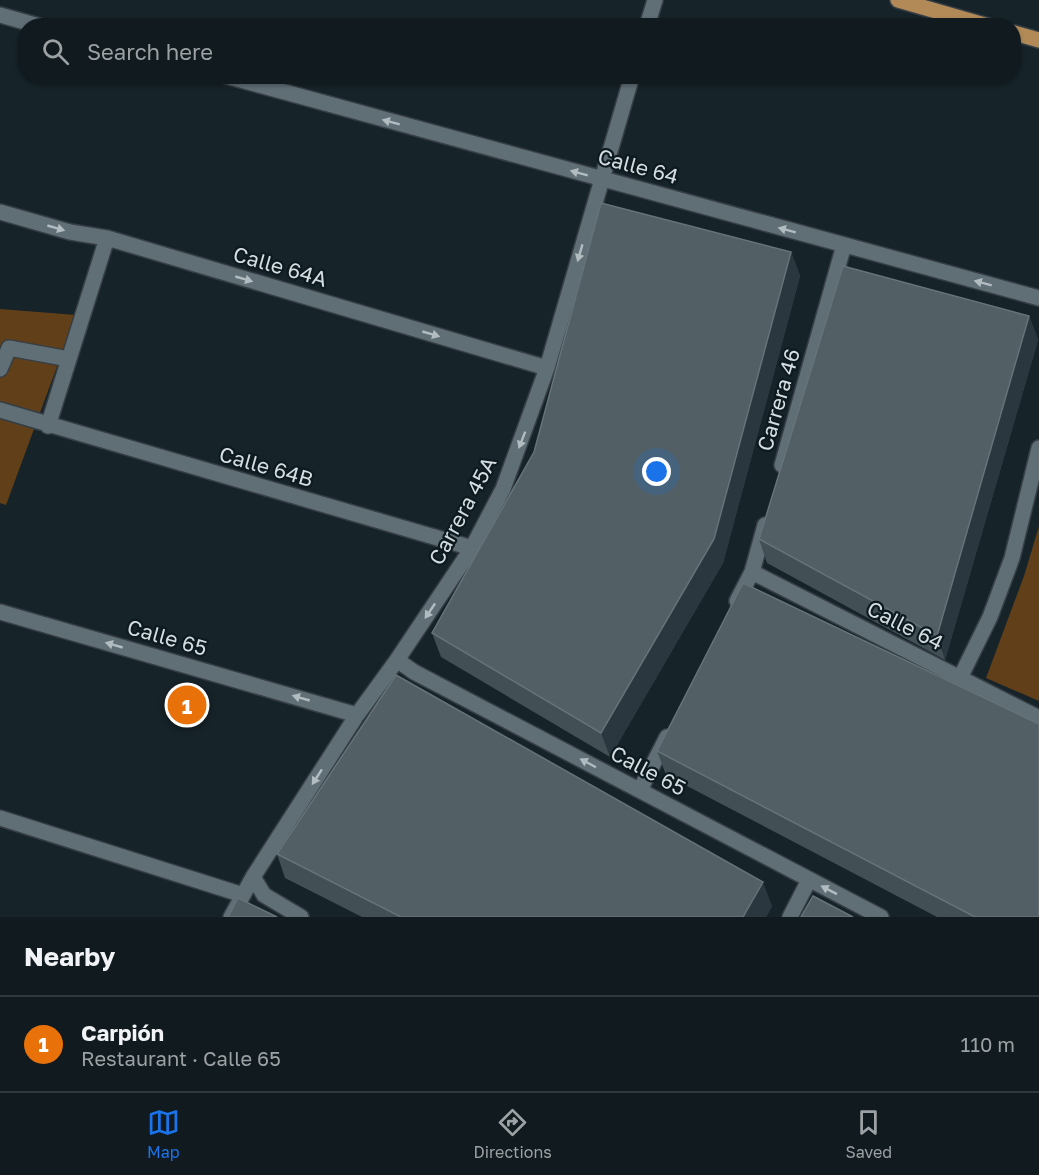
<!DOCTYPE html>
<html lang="en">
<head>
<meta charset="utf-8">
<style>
  body { margin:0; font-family:"Golos Text",sans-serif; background:#192328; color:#f1f3f6 }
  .you { position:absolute; left:657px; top:472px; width:21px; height:21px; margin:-15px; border:4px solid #fff; border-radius:50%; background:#1a73e8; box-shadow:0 0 0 9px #1a73e833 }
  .badge { display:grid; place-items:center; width:39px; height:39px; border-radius:50%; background:#1a73e8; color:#fff; font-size:20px; font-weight:700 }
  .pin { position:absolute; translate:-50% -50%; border:3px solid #fff; box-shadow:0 2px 6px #0006 }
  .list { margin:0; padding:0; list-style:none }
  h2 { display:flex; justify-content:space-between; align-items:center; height:78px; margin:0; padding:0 24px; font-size:26px }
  h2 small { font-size:20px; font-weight:400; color:#9ca1a4 }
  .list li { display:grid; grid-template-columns:39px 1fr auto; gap:18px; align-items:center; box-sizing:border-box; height:96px; padding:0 24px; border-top:2px solid #30383d }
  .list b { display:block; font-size:22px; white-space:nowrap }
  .list p { margin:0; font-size:20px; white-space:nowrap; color:#9ca1a4 }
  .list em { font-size:20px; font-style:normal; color:#9ca1a4 }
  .icon { flex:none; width:33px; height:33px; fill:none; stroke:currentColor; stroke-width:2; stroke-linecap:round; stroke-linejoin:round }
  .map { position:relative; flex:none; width:1039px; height:917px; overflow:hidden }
  .search { position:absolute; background:#101a1f; box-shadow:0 2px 4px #0004; left:18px; right:18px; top:18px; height:66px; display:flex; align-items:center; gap:15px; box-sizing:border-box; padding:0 21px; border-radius:24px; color:#9ca1a4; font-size:22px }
  .sheet { height:174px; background:#101a1f }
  nav { display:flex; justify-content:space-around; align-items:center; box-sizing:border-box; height:84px; border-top:2px solid #30383d; background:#101a1f; font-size:16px; color:#9ca1a4 }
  nav a { display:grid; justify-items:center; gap:3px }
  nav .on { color:#1a73e8 }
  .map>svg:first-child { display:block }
  .green { fill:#614019 }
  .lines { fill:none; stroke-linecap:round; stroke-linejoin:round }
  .minor-casing { stroke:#353e44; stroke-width:18 }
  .major-casing { stroke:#353e44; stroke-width:18 }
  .minor { stroke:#606e75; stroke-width:15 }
  .major { stroke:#b28a57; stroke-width:15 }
  .wall { fill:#425056 }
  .shaded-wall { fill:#2a373e }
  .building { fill:#525f65; stroke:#667379; stroke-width:1.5 }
  .oneway { fill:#b1bcc1 }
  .labels { text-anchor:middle; stroke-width:4.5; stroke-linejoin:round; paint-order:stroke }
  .street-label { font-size:21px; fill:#d4dde1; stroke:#0d1a1f }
</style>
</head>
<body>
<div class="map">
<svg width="1039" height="917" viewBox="0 0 1039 917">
  <rect width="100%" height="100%" fill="#162329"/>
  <!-- green -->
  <path class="green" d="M 0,309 L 76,315 L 6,505 L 0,503 Z
    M 1039,526 L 1039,701 L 986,678 L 1024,576 Z"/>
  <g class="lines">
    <defs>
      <path id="minor" d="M 0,15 L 39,26
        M 647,26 L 655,0
        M 226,76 L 1039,298
        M 0,212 L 70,232 L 107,238 L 547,368
        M 0,369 L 9,348 L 69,359
        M 0,410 L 472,548
        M 48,426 L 107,238
        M 782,465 L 844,245
        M 752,572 L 1039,718
        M 737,601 L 752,572 L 765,525
        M 0,612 L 357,715
        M 397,660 L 414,672 L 881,917
        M 960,678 L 990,617 L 1012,558 L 1039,448
        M 640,790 L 667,737
        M 0,818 L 243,895
        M 253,877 L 264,895 L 301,917
        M 231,917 L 253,877 L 357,715 L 397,660 L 472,548 L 503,489 L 547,368 L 632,76
        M 790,917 L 809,880"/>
      <path id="major" d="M 898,0 L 988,26
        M 1014,33 L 1039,40"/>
    </defs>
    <!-- minor casing -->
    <use href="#minor" class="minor-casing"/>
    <!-- major casing -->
    <use href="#major" class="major-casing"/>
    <!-- minor -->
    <use href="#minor" class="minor"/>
    <!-- major -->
    <use href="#major" class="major"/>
  </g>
  <!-- wall -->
  <path class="wall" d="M 791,252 L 800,276 L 723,563 L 610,757 L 441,657 L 432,633 Z
    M 1029,316 L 1038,340 L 945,660 L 767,563 L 759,539 Z
    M 657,751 L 1039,917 L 937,917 L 666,775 Z
    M 277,854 L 772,906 L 766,917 L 362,917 L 285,878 Z"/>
  <!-- shaded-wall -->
  <path class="shaded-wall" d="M 791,252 L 800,276 L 723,563 L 610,757 L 601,733 Z
    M 1029,316 L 1038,340 L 945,660 L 937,636 Z
    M 763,882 L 772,906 L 766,917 L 743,917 Z"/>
  <!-- building -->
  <path class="building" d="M 601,203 L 791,252 L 714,539 L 601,733 L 432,633 L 534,452 Z
    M 843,266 L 1029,316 L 937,636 L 759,539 Z
    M 743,583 L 1039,724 L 1039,917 L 975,917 L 657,751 Z
    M 396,675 L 763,882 L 743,917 L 401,917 L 277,854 Z
    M 813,896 L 853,917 L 801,917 Z
    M 238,898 L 277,917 L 228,917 Z"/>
  <!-- one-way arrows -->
  <defs><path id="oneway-solid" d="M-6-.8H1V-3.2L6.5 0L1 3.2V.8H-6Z" transform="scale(1.5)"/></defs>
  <g class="oneway">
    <use href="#oneway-solid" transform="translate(391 122) rotate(-165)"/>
    <use href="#oneway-solid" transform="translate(579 173) rotate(-165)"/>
    <use href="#oneway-solid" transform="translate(56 228) rotate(16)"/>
    <use href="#oneway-solid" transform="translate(787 230) rotate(-165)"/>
    <use href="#oneway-solid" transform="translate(580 253) rotate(106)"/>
    <use href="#oneway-solid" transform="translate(244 279) rotate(16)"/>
    <use href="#oneway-solid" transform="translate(983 283) rotate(-165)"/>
    <use href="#oneway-solid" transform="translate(431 334) rotate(16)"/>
    <use href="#oneway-solid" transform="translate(522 440) rotate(111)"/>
    <use href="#oneway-solid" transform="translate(430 611) rotate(124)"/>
    <use href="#oneway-solid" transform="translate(114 645) rotate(-164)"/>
    <use href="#oneway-solid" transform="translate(301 698) rotate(-164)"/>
    <use href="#oneway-solid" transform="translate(588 763) rotate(-152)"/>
    <use href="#oneway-solid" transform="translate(317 777) rotate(123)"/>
    <use href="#oneway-solid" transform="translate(829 890) rotate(-153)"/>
  </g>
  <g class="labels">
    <!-- street labels -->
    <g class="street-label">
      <text transform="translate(638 167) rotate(15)" y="7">Calle 64</text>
      <text transform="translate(280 267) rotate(16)" y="7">Calle 64A</text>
      <text transform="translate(779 400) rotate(-74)" y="7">Carrera 46</text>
      <text transform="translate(266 467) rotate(16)" y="7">Calle 64B</text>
      <text transform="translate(463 511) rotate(-62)" y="7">Carrera 45A</text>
      <text transform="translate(905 626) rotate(27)" y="7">Calle 64</text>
      <text transform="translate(167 638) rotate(16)" y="7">Calle 65</text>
      <text transform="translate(648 771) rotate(28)" y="7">Calle 65</text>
    </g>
  </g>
</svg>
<div class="you"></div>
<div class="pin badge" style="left:187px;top:705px;background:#e8710a">1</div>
<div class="search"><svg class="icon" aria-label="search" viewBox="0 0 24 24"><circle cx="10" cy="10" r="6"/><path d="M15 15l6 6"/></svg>Search here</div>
</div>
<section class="sheet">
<h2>Nearby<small></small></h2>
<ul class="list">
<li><span class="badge" style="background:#e8710a">1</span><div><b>Carpión</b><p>Restaurant · Calle 65</p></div><em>110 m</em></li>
</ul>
</section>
<nav>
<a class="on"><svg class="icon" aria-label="map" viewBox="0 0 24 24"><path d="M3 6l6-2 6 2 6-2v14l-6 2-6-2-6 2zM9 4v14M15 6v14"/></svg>Map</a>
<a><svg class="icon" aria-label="directions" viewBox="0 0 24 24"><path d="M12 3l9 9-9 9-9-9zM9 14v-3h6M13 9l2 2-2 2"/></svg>Directions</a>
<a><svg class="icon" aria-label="saved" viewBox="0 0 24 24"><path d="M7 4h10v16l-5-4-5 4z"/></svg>Saved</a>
</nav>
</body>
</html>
